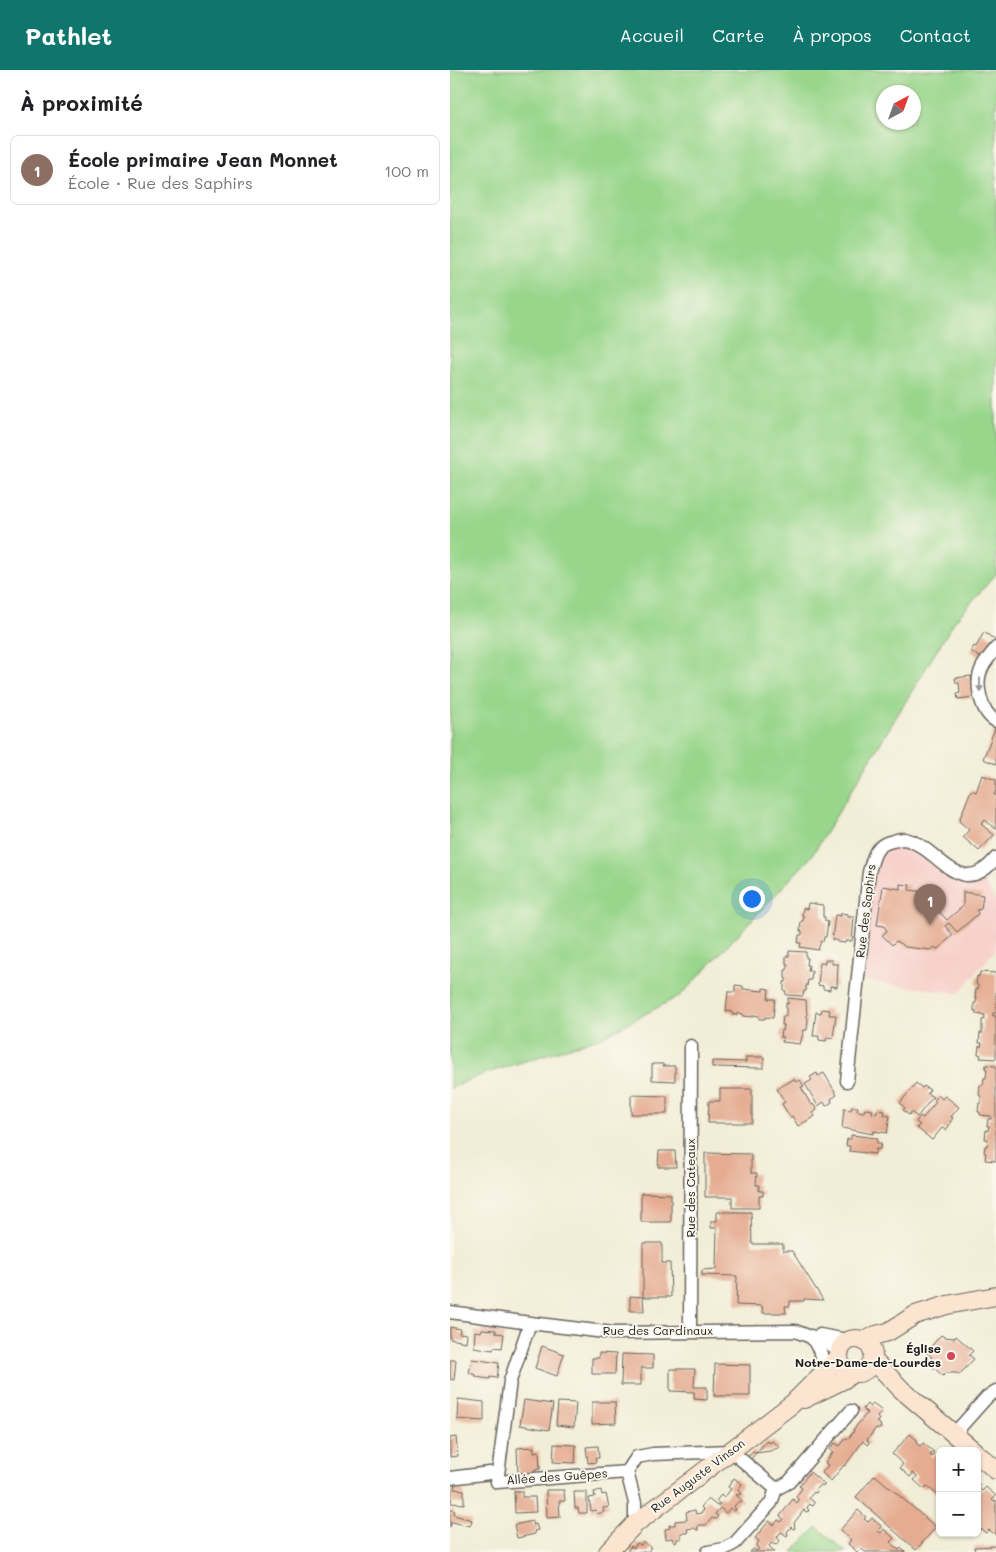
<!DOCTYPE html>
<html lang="fr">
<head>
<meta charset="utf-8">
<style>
  body { margin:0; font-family:Mali,sans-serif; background:#f6f6f6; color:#202124 }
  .controls { position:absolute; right:15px; bottom:15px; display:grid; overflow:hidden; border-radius:8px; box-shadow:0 1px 4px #0004 }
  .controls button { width:45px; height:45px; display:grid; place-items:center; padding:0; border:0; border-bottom:1px solid #e0e0e0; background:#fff; color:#202124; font:25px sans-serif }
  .compass { position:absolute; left:426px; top:15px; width:45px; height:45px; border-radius:50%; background:#fff; box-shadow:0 1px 4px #0004; rotate:41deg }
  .you { position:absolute; left:301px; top:828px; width:18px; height:18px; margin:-12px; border:4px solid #fff; border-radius:50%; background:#1a73e8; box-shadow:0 0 0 8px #1a73e833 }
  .badge { display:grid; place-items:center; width:32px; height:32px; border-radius:50%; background:#0f766e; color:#fff; font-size:16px; font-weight:700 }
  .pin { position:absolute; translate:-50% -41px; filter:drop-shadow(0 1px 2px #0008) }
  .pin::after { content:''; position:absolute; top:26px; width:18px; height:15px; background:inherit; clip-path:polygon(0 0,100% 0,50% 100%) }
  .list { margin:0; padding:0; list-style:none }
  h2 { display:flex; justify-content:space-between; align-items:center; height:65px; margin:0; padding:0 20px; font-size:21px }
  h2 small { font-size:16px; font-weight:400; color:#757577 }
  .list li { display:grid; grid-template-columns:32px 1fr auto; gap:15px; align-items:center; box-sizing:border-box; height:70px; margin:0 10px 10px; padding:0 10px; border:1px solid #e0e0e0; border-radius:8px }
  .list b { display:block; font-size:19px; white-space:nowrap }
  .list p { margin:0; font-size:16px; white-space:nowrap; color:#757577 }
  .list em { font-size:16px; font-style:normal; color:#757577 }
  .map { position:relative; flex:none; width:546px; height:1482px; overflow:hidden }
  header { display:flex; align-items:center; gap:30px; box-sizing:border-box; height:70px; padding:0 25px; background:#0f766e; color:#fff }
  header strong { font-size:24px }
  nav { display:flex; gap:28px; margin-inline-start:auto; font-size:18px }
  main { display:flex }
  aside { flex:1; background:#fff }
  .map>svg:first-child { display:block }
  .built { fill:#f7d0cb }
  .green { fill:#98d68b; stroke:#5a7954; fill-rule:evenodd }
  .building { fill:#e5ac91 }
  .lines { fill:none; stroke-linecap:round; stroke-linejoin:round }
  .street-casing { stroke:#67655d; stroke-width:15 }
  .secondary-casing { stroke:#67655d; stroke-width:20 }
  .street { stroke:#fff; stroke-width:12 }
  .secondary { stroke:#fce5d0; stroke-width:18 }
  .oneway { fill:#999 }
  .poi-dot { fill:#d1495b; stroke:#fbf7ec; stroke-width:2 }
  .labels { text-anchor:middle; stroke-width:4; stroke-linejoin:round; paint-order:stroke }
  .street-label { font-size:12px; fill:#1c1c1c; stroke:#fbf7ec }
  .poi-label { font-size:12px; font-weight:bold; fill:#1c1c1c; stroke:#fbf7ec; text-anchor:end }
</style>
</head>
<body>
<header>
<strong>Pathlet</strong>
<nav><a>Accueil</a><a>Carte</a><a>À propos</a><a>Contact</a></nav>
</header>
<main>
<aside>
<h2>À proximité<small></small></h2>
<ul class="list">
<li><span class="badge" style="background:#8d6e63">1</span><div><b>École primaire Jean Monnet</b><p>École · Rue des Saphirs</p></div><em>100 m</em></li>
</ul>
</aside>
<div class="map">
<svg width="546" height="1482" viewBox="0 0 546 1482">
  <rect width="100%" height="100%" fill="#fbf7ec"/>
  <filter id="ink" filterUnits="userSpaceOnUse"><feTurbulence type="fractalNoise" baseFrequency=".02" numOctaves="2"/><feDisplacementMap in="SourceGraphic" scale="10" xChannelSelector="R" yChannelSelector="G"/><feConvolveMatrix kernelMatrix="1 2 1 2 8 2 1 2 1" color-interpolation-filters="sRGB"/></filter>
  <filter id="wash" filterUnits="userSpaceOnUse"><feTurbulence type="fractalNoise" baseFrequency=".0096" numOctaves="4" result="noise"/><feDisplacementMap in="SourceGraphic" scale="20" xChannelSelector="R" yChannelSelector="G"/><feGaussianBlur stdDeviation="1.12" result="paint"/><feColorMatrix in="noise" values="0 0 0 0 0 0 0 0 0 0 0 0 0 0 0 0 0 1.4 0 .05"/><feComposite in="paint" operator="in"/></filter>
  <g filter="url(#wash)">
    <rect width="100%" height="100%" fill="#f1edd6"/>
    <!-- built -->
    <path class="built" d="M 453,769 L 503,801 L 528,804 L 546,831 L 546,879 L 509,923 L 408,910 L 425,781 Z"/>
    <!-- green -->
    <path class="green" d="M 0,0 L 546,0 L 546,504 L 504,552 L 361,787 L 231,925 L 152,967 L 34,1004 L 0,1018 ZM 433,22 L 463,22 L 463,52 L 433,52 Z
      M 367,1457 L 396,1482 L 342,1482 Z"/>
    <g id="blocks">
      <!-- building -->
      <path class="building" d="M 534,562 L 545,570 L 532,589 L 521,581 L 524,576 L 526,577 Z
        M 521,606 L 524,627 L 508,629 L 507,624 L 510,623 L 509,613 L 506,613 L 505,608 Z
        M 546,656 L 546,694 L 533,689 Z
        M 532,705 L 546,710 L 546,720 L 544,725 L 546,727 L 546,759 L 535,750 L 531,754 L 544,765 L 529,781 L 513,767 L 519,760 L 509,751 L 521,720 L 526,722 Z
        M 450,814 L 460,815 L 459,820 L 484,823 L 483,835 L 497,850 L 513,836 L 513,822 L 533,825 L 531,839 L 527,840 L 528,844 L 507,862 L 499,853 L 495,856 L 503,865 L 488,879 L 483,877 L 481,880 L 455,877 L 452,874 L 446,871 L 442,875 L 432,865 L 437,861 L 434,856 L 427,855 L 433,816 L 450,819 Z
        M 358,833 L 373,835 L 373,847 L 375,847 L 375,851 L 378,852 L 376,867 L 374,867 L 373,872 L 371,871 L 368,880 L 350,877 L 351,873 L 348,873 L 349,865 L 352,865 L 352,861 L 350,861 L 351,851 L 353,851 L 354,846 L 352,845 L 353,838 L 357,839 Z
        M 391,843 L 398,844 L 398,847 L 404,847 L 402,871 L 396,871 L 395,873 L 387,872 L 387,870 L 382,870 L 385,845 L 391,846 Z
        M 339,881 L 356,882 L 356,888 L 358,888 L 357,895 L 359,895 L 358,901 L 362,901 L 361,910 L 358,910 L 357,916 L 356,916 L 356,921 L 354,921 L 353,926 L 336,925 L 336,921 L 334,921 L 334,912 L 336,912 L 336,908 L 335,908 L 335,900 L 337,900 L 338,894 L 336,894 L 336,886 L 339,886 Z
        M 375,890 L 382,890 L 382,894 L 388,894 L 387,917 L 380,916 L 380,920 L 373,919 L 373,916 L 368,915 L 370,893 L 375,893 Z
        M 530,902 L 546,903 L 546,943 L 543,943 L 543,946 L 546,946 L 546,989 L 530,988 L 531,985 L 528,984 L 529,976 L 531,977 L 532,973 L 529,973 L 530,963 L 532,964 L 532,950 L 534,950 L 535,945 L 526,944 L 526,941 L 524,941 L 524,933 L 526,933 L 527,928 L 525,928 L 526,919 L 528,919 L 528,915 L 526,914 L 527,906 L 529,907 Z
        M 285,915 L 293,916 L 293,919 L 313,921 L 313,918 L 319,919 L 318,929 L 325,929 L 323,948 L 315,947 L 315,949 L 309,949 L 309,946 L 303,945 L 303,947 L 293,946 L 293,944 L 287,943 L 287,945 L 282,944 L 282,942 L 276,941 L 278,922 L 285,922 Z
        M 338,928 L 356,930 L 357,947 L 358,948 L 357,960 L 354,960 L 350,974 L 332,972 L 333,967 L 330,967 L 331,960 L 333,961 L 334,955 L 332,955 L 333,946 L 336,946 L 336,933 L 338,934 Z
        M 372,939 L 380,940 L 379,945 L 386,945 L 383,968 L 377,967 L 376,971 L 369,970 L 369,966 L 363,966 L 366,942 L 371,943 Z
        M 296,987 L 314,987 L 314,998 L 262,997 L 262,991 L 296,992 Z
        M 202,994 L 213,994 L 213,996 L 225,996 L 225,1011 L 202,1010 Z
        M 536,995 L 546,996 L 546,1091 L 535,1090 L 536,1083 L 534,1083 L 535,1076 L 537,1076 L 538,1069 L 535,1069 L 536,1060 L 538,1061 L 539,1056 L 537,1056 L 538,1049 L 541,1049 L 541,1046 L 530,1045 L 530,1042 L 528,1042 L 529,1033 L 531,1033 L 531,1026 L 529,1025 L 530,1015 L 533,1015 L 534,1008 L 536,1008 L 537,999 L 535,999 Z
        M 367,1003 L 368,1006 L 374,1003 L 387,1025 L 381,1029 L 382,1032 L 376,1036 L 374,1032 L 368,1036 L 355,1014 L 362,1010 L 360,1007 Z
        M 344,1009 L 346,1012 L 350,1010 L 354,1016 L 351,1017 L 361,1035 L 363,1034 L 367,1040 L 362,1043 L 365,1046 L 348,1056 L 342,1046 L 340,1047 L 332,1034 L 335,1032 L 327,1019 Z
        M 466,1013 L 472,1018 L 474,1016 L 480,1020 L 477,1023 L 483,1027 L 467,1047 L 461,1042 L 459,1045 L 453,1040 L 455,1038 L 450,1033 Z
        M 270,1019 L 302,1019 L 302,1053 L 258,1053 L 259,1031 L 270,1031 Z
        M 181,1025 L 217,1026 L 217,1044 L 181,1044 Z
        M 488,1025 L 492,1029 L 495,1026 L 509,1037 L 501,1047 L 503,1048 L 500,1052 L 501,1053 L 496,1060 L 492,1058 L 482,1070 L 467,1058 L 470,1055 L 466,1052 L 470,1046 L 473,1048 L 486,1032 L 484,1031 Z
        M 402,1037 L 408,1037 L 407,1041 L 414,1042 L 415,1039 L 423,1040 L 422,1043 L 426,1044 L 427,1040 L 435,1041 L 434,1045 L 440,1046 L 437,1063 L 424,1061 L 423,1064 L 392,1058 L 394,1039 L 401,1040 Z
        M 401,1065 L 427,1068 L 427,1073 L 431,1073 L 430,1079 L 426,1079 L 425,1084 L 399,1081 L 400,1076 L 396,1076 L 397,1069 L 401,1069 Z
        M 209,1081 L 225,1081 L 226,1097 L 208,1097 Z
        M 255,1083 L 301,1084 L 301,1103 L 307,1103 L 306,1115 L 309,1115 L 309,1121 L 313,1121 L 313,1126 L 309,1126 L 309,1138 L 282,1138 L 282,1127 L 255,1127 Z
        M 191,1123 L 221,1124 L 221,1152 L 191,1152 Z
        M 267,1142 L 301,1142 L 302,1174 L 333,1174 L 333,1181 L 342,1181 L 373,1230 L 354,1229 L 354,1231 L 340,1231 L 340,1236 L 335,1236 L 336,1243 L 313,1243 L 312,1236 L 286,1235 L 287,1206 L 252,1205 L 252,1200 L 266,1199 L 267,1158 L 261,1158 L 261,1151 L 267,1151 Z
        M 193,1173 L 212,1173 L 212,1193 L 220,1193 L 221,1227 L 193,1227 Z
        M 180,1226 L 193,1227 L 194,1241 L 180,1241 Z
        M 0,1257 L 10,1259 L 9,1263 L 17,1264 L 16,1272 L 0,1269 Z
        M 32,1259 L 46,1260 L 46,1263 L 54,1264 L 52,1278 L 44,1277 L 43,1280 L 24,1277 L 25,1261 L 31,1262 Z
        M 491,1265 L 494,1267 L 505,1268 L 506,1266 L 523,1281 L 519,1285 L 524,1289 L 509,1305 L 507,1303 L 496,1303 L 493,1306 L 477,1292 L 482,1287 L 476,1282 Z
        M 92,1276 L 114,1284 L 107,1306 L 85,1298 Z
        M 149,1283 L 166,1284 L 165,1304 L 142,1304 L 142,1288 L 149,1288 Z
        M 172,1284 L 203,1285 L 203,1298 L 191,1298 L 191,1315 L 171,1315 Z
        M 22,1289 L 49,1293 L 47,1308 L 40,1307 L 40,1309 L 26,1307 L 26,1305 L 19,1303 Z
        M 0,1290 L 6,1290 L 4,1310 L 0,1309 Z
        M 265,1294 L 300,1295 L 300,1326 L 264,1326 Z
        M 220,1299 L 245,1299 L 244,1317 L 257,1317 L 257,1330 L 244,1329 L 244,1322 L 220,1321 Z
        M 8,1329 L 34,1332 L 34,1351 L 7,1349 Z
        M 74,1330 L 103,1334 L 99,1360 L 70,1355 Z
        M 108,1332 L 126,1333 L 124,1357 L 106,1355 Z
        M 142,1332 L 165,1332 L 166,1353 L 142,1354 Z
        M 417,1334 L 420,1337 L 423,1334 L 432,1341 L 427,1347 L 429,1350 L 426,1352 L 430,1354 L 431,1358 L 429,1359 L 426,1358 L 417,1370 L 419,1373 L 417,1375 L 413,1371 L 395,1396 L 394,1395 L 381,1411 L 372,1403 L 378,1395 L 375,1393 L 383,1382 L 380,1379 L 385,1373 L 390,1376 L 396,1368 L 398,1369 L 404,1361 L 403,1360 L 417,1343 L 413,1339 Z
        M 460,1364 L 468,1371 L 466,1373 L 470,1376 L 473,1373 L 484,1382 L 480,1385 L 482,1387 L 486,1383 L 490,1387 L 490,1427 L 477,1416 L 474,1419 L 464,1410 L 467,1407 L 463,1403 L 460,1407 L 450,1398 L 453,1394 L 442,1384 Z
        M 6,1367 L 8,1386 L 0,1387 L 0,1368 Z
        M 317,1371 L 320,1373 L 322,1371 L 330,1377 L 320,1381 L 306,1383 L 301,1389 L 298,1387 L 303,1381 L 306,1383 Z
        M 104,1374 L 126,1375 L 125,1393 L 103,1392 Z
        M 148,1376 L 149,1388 L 145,1388 L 146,1392 L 138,1393 L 136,1377 Z
        M 84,1377 L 84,1382 L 89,1381 L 90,1399 L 85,1400 L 85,1405 L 68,1406 L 67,1378 Z
        M 360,1402 L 374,1414 L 374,1416 L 370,1415 L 366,1419 L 367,1422 L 365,1423 L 364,1422 L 359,1428 L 364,1432 L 364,1435 L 362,1436 L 360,1434 L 357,1437 L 359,1441 L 356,1442 L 354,1440 L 344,1453 L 345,1458 L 343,1459 L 341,1457 L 337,1462 L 338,1465 L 337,1466 L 331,1462 L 327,1467 L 330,1471 L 325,1475 L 322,1473 L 319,1476 L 325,1482 L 300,1482 L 303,1479 L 306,1481 L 309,1479 L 306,1476 L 309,1471 L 305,1468 L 319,1451 L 324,1455 L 328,1450 L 331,1452 L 334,1449 L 330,1446 L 343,1429 L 347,1433 L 349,1430 L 346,1427 L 352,1418 L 349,1416 Z
        M 425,1405 L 486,1457 L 466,1480 L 406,1427 Z
        M 284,1408 L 292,1414 L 288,1420 L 291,1424 L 286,1425 L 293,1431 L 291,1432 L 289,1431 L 284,1436 L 286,1440 L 284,1441 L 280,1438 L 276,1443 L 270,1438 L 265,1444 L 268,1446 L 267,1448 L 265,1449 L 262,1448 L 256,1455 L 248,1455 L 248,1460 L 247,1460 L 244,1458 L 237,1459 L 238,1463 L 231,1463 L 231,1469 L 227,1469 L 226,1473 L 223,1471 L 222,1468 L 216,1469 L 215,1459 L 220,1458 L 219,1455 L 225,1455 L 225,1451 L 237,1450 L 236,1442 L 245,1440 L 246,1444 L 251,1443 L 254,1440 L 251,1437 L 258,1429 L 267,1436 L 270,1434 L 266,1431 L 271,1425 L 274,1428 L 281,1419 L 278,1417 Z
        M 0,1413 L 5,1413 L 4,1419 L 14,1420 L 14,1434 L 1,1433 L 2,1419 L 0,1419 Z
        M 527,1413 L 530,1415 L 528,1417 L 532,1421 L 536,1417 L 546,1426 L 542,1430 L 545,1431 L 546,1430 L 546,1465 L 539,1460 L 536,1463 L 527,1456 L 529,1451 L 527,1449 Z
        M 96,1420 L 114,1420 L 115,1431 L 109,1431 L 110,1447 L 97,1448 Z
        M 151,1420 L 152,1425 L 156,1424 L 159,1437 L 153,1438 L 154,1442 L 147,1444 L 146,1440 L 141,1441 L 139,1428 L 145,1427 L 144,1422 Z
        M 64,1421 L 72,1421 L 72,1427 L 85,1427 L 86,1442 L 65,1443 Z
        M 124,1422 L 137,1422 L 137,1443 L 129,1443 L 128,1438 L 125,1438 Z
        M 0,1440 L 5,1441 L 4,1445 L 22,1450 L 20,1456 L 2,1452 L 0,1457 Z
        M 408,1440 L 416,1447 L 414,1449 L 418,1452 L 422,1448 L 432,1457 L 428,1461 L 431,1463 L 434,1459 L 437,1462 L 444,1468 L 440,1472 L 449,1480 L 451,1478 L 455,1482 L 415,1482 L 412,1479 L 407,1482 L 404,1479 L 398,1474 L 401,1470 L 390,1460 Z
        M 82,1451 L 83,1455 L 86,1454 L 88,1460 L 84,1461 L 85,1464 L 67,1468 L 64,1455 Z
        M 193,1472 L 201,1477 L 198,1482 L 177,1482 L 181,1476 L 184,1478 L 187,1473 L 191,1475 Z
        M 546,1476 L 546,1482 L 525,1482 L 524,1477 Z"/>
    </g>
  </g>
  <g filter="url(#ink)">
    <use href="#blocks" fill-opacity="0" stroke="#67655d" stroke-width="1"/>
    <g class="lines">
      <defs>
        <path id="street" d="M 546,578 C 542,584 535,591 532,598 C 524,613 531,643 546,651
          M 397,1011 L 419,802 C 424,786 424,775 443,771 C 446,770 451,769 454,769 C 488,775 509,833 546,788
          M 0,1242 L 80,1253 L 163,1263 L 345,1261 L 379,1274 L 389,1282
          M 80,1253 L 60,1311 L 47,1412 L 177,1402
          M 240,1261 L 241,976
          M 370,1265 L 391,1269 L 401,1269
          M 361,1266 L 372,1285 L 373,1303
          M 504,1364 L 537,1327 L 546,1321
          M 0,1408 L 48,1402
          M 185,1454 L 185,1433 L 177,1402 L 187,1387 L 203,1384 L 281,1381 L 326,1419
          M 258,1482 L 274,1479 L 285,1473 L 321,1433 L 326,1419 L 339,1412 L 401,1341"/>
        <path id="secondary" d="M389 1286a17 17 0 1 1 34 0a17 17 0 1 1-34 0Z
          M 415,1271 L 426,1265 L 438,1262 L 465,1245 L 497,1235 L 546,1226
          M 423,1290 L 452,1320 L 524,1381
          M 354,1329 L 393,1310 L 403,1303
          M 527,1384 L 546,1400
          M 158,1482 L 185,1454 L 342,1334 L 389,1287"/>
      </defs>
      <!-- street casing -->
      <use href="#street" class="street-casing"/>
      <!-- secondary casing -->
      <use href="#secondary" class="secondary-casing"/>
      <!-- street -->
      <use href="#street" class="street"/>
      <!-- secondary -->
      <use href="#secondary" class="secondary"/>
    </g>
    <!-- one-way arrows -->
    <defs><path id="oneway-solid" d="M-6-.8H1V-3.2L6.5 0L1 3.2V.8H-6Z" transform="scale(1.25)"/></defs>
    <use class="oneway" href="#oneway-solid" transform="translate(530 615) rotate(90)"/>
  </g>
  <!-- markers -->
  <circle class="poi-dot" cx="501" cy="1286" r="5"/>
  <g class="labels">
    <!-- street labels -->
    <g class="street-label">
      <text transform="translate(416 841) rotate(-83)" y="4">Rue des Saphirs</text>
      <text transform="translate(241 1118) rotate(-90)" y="4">Rue des Cateaux</text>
      <text x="208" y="1265">Rue des Cardinaux</text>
      <text transform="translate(248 1406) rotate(-37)" y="4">Rue Auguste Vinson</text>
      <text transform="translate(107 1407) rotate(-4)" y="4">Allée des Guêpes</text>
    </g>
    <!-- poi labels -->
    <g class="poi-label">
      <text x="491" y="1283">Église<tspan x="491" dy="14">Notre-Dame-de-Lourdes</tspan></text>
    </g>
  </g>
</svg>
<div class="controls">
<button>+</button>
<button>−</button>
</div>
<svg class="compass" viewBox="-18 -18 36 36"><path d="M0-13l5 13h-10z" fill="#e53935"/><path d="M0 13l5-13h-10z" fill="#757577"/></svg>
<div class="you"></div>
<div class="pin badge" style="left:480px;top:855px;background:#8d6e63">1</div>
</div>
</main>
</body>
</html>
